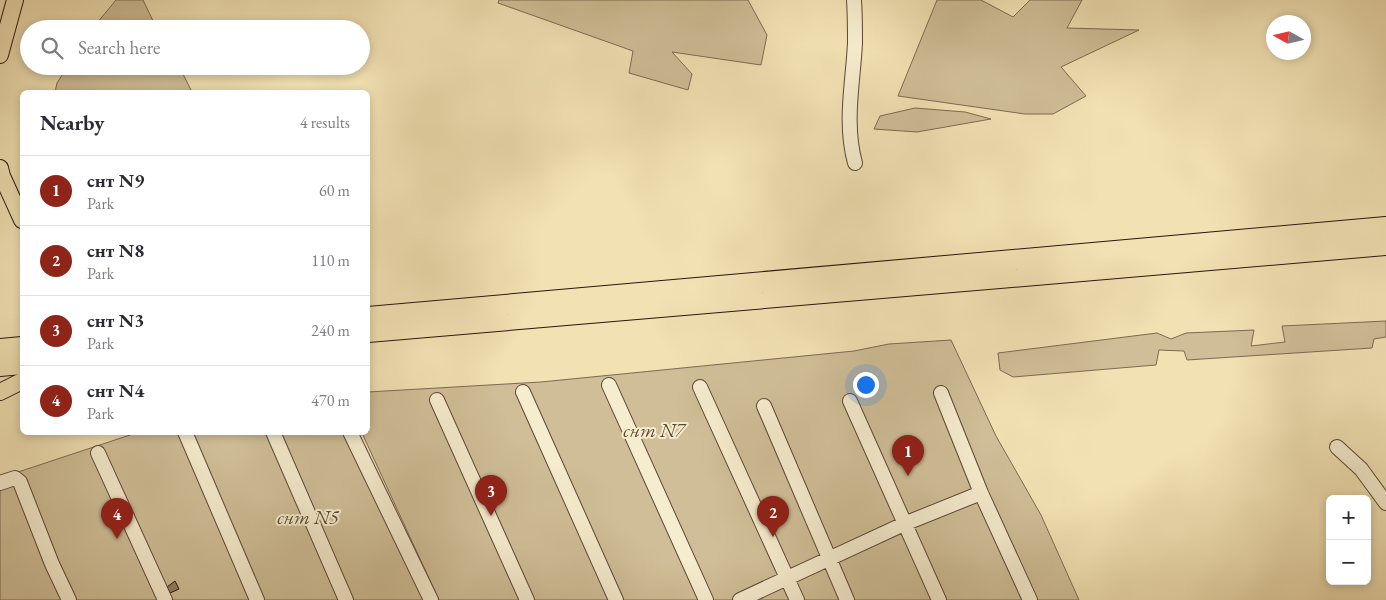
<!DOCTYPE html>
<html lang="en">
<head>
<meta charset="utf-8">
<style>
  body { margin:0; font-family:"EB Garamond",serif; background:#f2f2f3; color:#2b2b33 }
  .controls { position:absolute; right:15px; bottom:15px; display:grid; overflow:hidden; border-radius:8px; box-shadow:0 2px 8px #0003 }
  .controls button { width:45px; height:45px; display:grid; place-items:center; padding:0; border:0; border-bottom:1px solid #e1e1e2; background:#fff; color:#2b2b33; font:25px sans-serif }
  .compass { position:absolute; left:1266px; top:15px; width:45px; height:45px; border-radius:50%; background:#fff; box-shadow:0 2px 8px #0003; rotate:278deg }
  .you { position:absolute; left:865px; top:384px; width:18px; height:18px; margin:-12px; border:4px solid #fff; border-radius:50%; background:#1a73e8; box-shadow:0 0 0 8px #1a73e833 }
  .badge { display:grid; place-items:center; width:32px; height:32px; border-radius:50%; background:#8f2418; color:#fff; font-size:16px; font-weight:700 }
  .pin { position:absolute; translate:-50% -41px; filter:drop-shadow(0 1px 2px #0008) }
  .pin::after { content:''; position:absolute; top:26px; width:18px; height:15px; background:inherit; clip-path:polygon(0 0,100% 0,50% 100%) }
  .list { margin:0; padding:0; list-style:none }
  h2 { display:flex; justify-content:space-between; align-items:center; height:65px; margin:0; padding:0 20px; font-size:21px }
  h2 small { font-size:16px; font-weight:400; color:#7c7c81 }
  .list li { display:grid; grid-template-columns:32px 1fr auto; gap:15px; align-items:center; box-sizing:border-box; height:70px; padding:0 20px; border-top:1px solid #e1e1e2 }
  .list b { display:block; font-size:19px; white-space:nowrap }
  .list p { margin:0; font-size:16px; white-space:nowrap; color:#7c7c81 }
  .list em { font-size:16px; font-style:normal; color:#7c7c81 }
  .icon { flex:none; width:28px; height:28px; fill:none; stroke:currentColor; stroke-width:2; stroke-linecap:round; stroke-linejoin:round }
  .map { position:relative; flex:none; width:1386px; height:600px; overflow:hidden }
  .search { position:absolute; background:#fff; box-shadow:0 2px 8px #0003; left:20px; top:20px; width:350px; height:55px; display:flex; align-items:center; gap:12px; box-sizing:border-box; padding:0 18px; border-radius:28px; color:#7c7c81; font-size:19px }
  .panel { position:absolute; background:#fff; box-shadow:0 2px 8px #0003; left:20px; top:90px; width:350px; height:345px; border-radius:8px }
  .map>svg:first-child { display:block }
  .green { fill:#cfbe97; stroke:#7c6a52 }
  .building { fill:#917f63; stroke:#29150c }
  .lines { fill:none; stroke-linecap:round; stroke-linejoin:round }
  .minor-casing { stroke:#5b4836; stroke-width:16 }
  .major-casing { stroke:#29150c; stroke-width:18 }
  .highway-casing { stroke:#29150c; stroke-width:22 }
  .minor { stroke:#f6ecce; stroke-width:14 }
  .major { stroke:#f1e1b3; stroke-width:16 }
  .highway { stroke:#f1e1b3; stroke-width:20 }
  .labels { text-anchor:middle; stroke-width:4; stroke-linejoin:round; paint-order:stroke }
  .park-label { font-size:20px; font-style:italic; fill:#5b4836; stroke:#f6ecce }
</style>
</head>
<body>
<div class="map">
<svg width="1386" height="600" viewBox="0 0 1386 600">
  <rect width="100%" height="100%" fill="#f1e1b3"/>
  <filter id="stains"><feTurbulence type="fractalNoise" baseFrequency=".004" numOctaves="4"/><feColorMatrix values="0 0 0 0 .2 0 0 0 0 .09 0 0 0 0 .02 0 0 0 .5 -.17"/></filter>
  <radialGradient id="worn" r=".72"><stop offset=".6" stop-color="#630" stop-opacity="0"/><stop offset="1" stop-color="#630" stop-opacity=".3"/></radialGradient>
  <!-- green -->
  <path class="green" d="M 116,0 L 143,0 L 157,29 L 92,29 Z
    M 499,0 L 748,0 L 767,35 L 761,65 L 672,52 L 692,74 L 688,90 L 629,73 L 633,51 L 498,3 Z
    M 937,0 L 981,0 L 1013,17 L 1030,0 L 1082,0 L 1067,28 L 1139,30 L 1061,67 L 1086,96 L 1053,114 L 1025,114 L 898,96 Z
    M 68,66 L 179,66 L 192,92 L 55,92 L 57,83 Z
    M 915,108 L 965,112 L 991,119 L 917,132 L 874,129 L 880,116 Z
    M 1386,321 L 1386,337 L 1374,339 L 1372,348 L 1187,360 L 1184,351 L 1159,350 L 1156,365 L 1013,377 L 1000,370 L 998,353 L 1157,333 L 1171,339 L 1186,333 L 1254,330 L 1251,346 L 1285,342 L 1282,326 Z
    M 951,340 L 996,436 L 1041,515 L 1079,600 L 439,600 L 362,433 L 368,432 L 368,392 L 541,382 L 854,351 L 889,344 Z
    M 136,433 L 353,433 L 434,600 L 0,600 L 0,478 Z"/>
  <!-- building -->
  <path class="building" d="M 175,581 L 179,589 L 170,593 L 167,587 Z"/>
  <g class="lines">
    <defs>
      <path id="minor" d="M 854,0 C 855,14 855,29 855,43 C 853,83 844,123 855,163
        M 609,385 L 706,600
        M 700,387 L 797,600
        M 523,392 L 616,600
        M 941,393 L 981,493 L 1030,600
        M 437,400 L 527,600
        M 850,401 L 939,600
        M 764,406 L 847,600
        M 185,432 L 257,600
        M 273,432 L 346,600
        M 350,432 L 431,600
        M 1337,447 L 1361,469 L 1386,503
        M 98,453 L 165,600
        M 0,483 L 15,478 L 20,482 L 52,564 L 69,600
        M 740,600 L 904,524 L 981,493"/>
      <path id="major" d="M 0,55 L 15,0
        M 0,168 L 2,176 L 22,220
        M 0,392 L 22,381"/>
      <path id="highway" d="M 368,317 L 1386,227
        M 368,332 L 1386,245
        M 0,349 L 22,347
        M 0,366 L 22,364"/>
    </defs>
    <!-- minor casing -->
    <use href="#minor" class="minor-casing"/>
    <!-- major casing -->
    <use href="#major" class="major-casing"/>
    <!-- highway casing -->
    <use href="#highway" class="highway-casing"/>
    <!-- minor -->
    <use href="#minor" class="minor"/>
    <!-- major -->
    <use href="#major" class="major"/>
    <!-- highway -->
    <use href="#highway" class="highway"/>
  </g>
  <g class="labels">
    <!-- park labels -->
    <g class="park-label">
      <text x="654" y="437">снт N7</text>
      <text x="308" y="524">снт N5</text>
    </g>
  </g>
  <rect width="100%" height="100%" filter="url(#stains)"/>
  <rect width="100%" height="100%" fill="url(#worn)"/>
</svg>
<div class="controls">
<button>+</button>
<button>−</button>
</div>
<svg class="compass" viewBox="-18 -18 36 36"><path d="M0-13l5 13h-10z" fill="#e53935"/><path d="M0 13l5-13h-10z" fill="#7c7c81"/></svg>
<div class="you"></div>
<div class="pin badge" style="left:908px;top:476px">1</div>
<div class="pin badge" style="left:773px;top:537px">2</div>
<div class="pin badge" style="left:491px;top:516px">3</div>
<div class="pin badge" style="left:117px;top:539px">4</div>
<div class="search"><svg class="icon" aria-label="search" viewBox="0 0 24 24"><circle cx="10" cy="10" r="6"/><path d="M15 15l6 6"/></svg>Search here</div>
<section class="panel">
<h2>Nearby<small>4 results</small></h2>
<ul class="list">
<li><span class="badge">1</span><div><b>снт N9</b><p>Park</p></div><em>60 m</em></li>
<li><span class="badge">2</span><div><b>снт N8</b><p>Park</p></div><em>110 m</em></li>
<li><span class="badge">3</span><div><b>снт N3</b><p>Park</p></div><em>240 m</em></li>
<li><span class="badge">4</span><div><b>снт N4</b><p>Park</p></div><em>470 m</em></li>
</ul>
</section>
</div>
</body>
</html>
